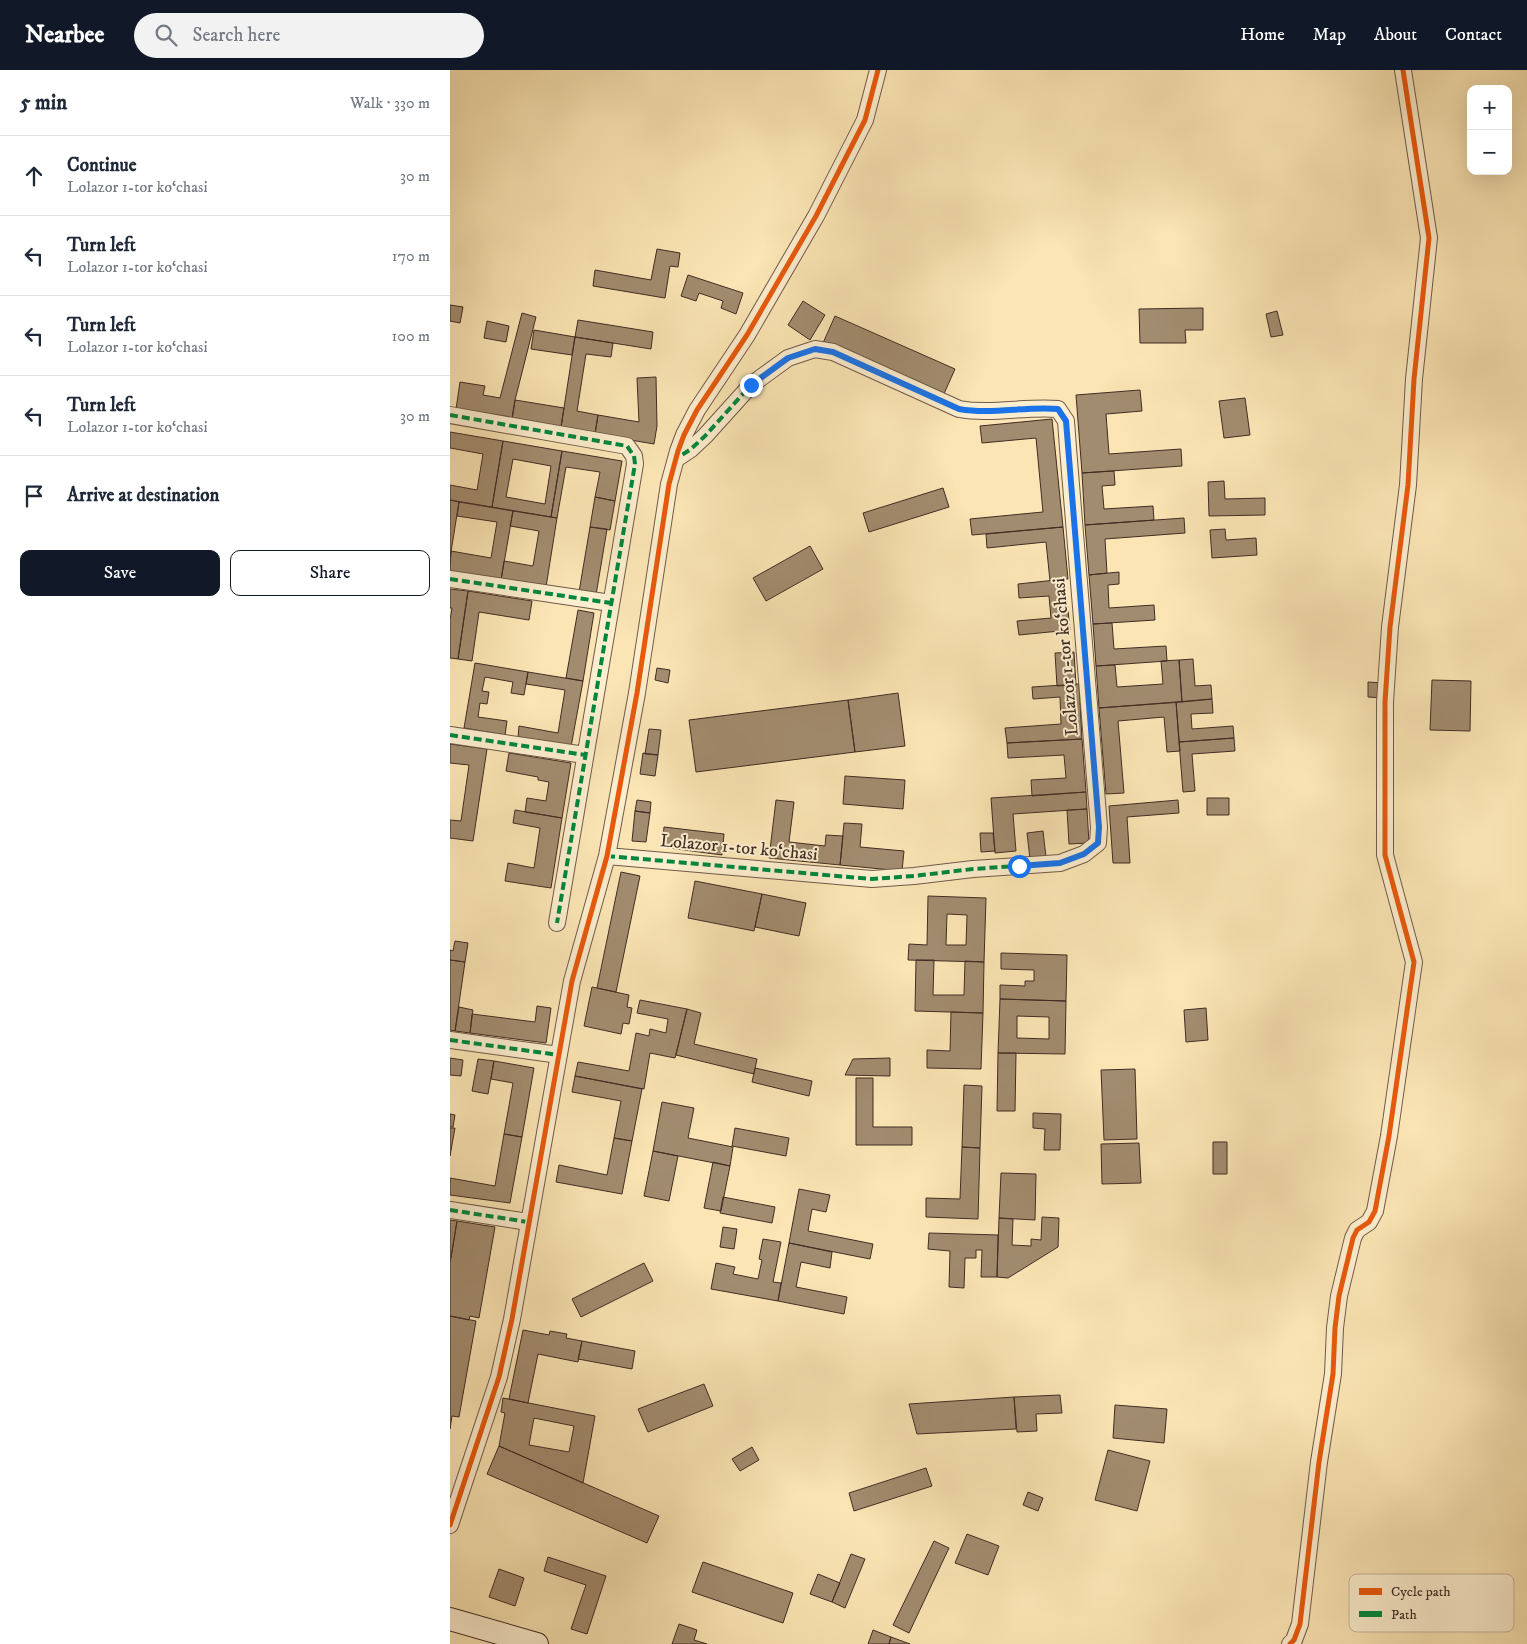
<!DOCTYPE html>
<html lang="en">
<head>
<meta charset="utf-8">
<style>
  body { margin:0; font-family:"IM FELL DW Pica",serif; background:#f2f2f3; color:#1f2937 }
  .controls { position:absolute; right:15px; top:15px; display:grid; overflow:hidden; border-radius:10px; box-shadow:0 5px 20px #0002 }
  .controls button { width:45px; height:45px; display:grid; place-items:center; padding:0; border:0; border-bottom:1px solid #e0e1e3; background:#fff; color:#1f2937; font:25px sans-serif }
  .stop { position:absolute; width:15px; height:15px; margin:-11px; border:4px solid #1a73e8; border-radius:50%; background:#fff }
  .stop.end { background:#1a73e8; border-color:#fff; box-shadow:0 1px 5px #0008 }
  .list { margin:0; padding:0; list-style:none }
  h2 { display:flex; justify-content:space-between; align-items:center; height:65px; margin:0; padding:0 20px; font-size:21px }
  h2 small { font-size:16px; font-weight:400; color:#747a83 }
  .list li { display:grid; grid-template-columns:32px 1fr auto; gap:15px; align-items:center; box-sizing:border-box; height:80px; padding:0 20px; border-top:1px solid #e0e1e3 }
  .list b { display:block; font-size:19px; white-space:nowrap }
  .list p { margin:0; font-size:16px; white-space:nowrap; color:#747a83 }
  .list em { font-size:16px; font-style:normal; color:#747a83 }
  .actions { display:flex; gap:10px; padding:15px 20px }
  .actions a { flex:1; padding:11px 0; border:1px solid #111827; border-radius:10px; text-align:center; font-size:18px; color:#111827 }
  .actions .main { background:#111827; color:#fff }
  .icon { flex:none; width:28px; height:28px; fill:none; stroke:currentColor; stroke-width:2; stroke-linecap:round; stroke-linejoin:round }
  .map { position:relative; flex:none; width:1077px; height:1574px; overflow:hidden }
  header { display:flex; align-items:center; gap:30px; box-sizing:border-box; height:70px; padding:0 25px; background:#111827; color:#fff }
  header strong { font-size:24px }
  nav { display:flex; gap:28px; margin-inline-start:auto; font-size:18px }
  .search { width:350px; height:45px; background:#f2f2f3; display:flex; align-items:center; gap:12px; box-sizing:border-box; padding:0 18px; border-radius:28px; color:#747a83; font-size:19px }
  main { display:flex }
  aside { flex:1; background:#fff }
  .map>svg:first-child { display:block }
  .building { fill:#a28c6f; stroke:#412c25; fill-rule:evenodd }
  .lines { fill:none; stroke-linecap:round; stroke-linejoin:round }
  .minor-casing { stroke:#705a49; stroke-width:18 }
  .secondary-casing { stroke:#412c25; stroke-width:24 }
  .minor { stroke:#fceece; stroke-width:16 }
  .secondary { stroke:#fceece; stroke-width:22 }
  .quiet { stroke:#00873e; stroke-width:4; stroke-dasharray:8 4; stroke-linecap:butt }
  .cycleway-casing { stroke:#fceece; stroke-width:8 }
  .cycleway { stroke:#e8590c; stroke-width:5 }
  .route { stroke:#1a73e8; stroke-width:6 }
  .labels { text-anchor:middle; stroke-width:4; stroke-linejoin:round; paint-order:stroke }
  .street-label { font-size:18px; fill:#412c25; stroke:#fceece }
  .key { fill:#fceece; stroke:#c4b49b; stroke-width:1 }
  .key-label { font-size:14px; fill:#412c25 }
</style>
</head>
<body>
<header>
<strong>Nearbee</strong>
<div class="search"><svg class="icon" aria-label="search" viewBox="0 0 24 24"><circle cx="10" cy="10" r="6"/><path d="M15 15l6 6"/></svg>Search here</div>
<nav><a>Home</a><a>Map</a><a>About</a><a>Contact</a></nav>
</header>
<main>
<aside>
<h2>5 min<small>Walk · 330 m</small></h2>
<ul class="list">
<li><svg class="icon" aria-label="ahead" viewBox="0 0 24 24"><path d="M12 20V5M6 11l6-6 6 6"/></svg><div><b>Continue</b><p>Lolazor 1-tor ko‘chasi</p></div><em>30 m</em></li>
<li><svg class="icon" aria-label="left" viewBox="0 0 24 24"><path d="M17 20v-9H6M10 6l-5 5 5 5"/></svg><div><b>Turn left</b><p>Lolazor 1-tor ko‘chasi</p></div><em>170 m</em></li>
<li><svg class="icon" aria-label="left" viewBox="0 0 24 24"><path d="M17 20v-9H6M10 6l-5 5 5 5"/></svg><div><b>Turn left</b><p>Lolazor 1-tor ko‘chasi</p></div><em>100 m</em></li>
<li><svg class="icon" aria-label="left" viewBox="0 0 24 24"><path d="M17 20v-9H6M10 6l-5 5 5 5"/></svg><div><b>Turn left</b><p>Lolazor 1-tor ko‘chasi</p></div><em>30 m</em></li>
<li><svg class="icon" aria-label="arrive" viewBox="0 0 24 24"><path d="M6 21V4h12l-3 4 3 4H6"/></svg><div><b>Arrive at destination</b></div></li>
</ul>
<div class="actions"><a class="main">Save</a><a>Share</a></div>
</aside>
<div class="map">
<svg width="1077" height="1574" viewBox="0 0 1077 1574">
  <rect width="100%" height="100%" fill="#fbe5b4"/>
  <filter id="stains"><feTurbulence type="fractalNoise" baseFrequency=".004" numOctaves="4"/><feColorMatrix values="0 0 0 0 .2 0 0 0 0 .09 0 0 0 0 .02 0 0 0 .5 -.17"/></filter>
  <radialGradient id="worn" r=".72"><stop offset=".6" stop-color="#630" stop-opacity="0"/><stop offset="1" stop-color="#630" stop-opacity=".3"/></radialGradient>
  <!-- building -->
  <path class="building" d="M 207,179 L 230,183 L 228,197 L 220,196 L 215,228 L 143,216 L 145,200 L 201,210 Z
    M 238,205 L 293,223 L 286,244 L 271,238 L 273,231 L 249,223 L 246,231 L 231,226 Z
    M 353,231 L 375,245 L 360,270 L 338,255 Z
    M 0,235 L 13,237 L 10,253 L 0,251 Z
    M 753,238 L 753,260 L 735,260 L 736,273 L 690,273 L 689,239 Z
    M 827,241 L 833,265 L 821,267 L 816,244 Z
    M 72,243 L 86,247 L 65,330 L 62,348 L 6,339 L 10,312 L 35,316 L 33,325 L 50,328 Z
    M 385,246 L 505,299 L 493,326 L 373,273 Z
    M 128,250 L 203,262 L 201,279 L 125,267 Z
    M 37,251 L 59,256 L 56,272 L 34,268 Z
    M 84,260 L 125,267 L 122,285 L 81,279 Z
    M 125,267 L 163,273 L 161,287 L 136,284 L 127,341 L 148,345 L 145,364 L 111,357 Z
    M 206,307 L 207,356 L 204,374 L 145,364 L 148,345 L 189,352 L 187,308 Z
    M 690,320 L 692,341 L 656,344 L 659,384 L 731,379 L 732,396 L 632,403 L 626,325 Z
    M 795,328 L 800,365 L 774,368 L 769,331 Z
    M 65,330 L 114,338 L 111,357 L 62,350 Z
    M 602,349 L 613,457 L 522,465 L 520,449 L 593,442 L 586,368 L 532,373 L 530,356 Z
    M 0,362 L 53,371 L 42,437 L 0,430 L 0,415 L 27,420 L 33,384 L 0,378 Z
    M 53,371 L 112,381 L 101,447 L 42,437 ZM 63,389 L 101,396 L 95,434 L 56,427 Z
    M 112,381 L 172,391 L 165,431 L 145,427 L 150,402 L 116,397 L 107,448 L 101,447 Z
    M 664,401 L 665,415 L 652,416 L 654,439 L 703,436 L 704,450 L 635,455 L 632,403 Z
    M 774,411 L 775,429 L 815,428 L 815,445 L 759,446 L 758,412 Z
    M 493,418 L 499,437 L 419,462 L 413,443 Z
    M 145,427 L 165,431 L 160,460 L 140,457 Z
    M 0,430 L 9,432 L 0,488 Z
    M 9,432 L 63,441 L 51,510 L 0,501 L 1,481 L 41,488 L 47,452 L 7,446 Z
    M 63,441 L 107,448 L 96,517 L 51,510 L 54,491 L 83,496 L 89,461 L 60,456 Z
    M 734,448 L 735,463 L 655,469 L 657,503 L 639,505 L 635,455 Z
    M 140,457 L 157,459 L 146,525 L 129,522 Z
    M 613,457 L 618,509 L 600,511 L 596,472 L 537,478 L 536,464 Z
    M 775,459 L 776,470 L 806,468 L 807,485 L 762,488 L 760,460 Z
    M 360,476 L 373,499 L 316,531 L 303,508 Z
    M 669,502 L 669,514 L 658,515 L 659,538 L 704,535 L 705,550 L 643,554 L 639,505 Z
    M 615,509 L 620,560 L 569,565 L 567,551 L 601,548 L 599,526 L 569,528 L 568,514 Z
    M 0,519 L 18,521 L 8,589 L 0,588 L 0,550 L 2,538 L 0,538 Z
    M 18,521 L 82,531 L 79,550 L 29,542 L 22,591 L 8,589 Z
    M 128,540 L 144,543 L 133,611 L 116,608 Z
    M 662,553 L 664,579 L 716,576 L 717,591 L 646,596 L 643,554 Z
    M 624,582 L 626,615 L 607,616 L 605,583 Z
    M 743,589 L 745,616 L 761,615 L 762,629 L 732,632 L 729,590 Z
    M 729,590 L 732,632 L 649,638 L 646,596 L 665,595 L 667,617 L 713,614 L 711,591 Z
    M 25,593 L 78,602 L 74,625 L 61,623 L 63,612 L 35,607 L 32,621 L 39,622 L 37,634 L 30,633 L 28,647 L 57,651 L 55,665 L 14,658 Z
    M 207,598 L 220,600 L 218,613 L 205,610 Z
    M 78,602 L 133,611 L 121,677 L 68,668 L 69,656 L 108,663 L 115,620 L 76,614 Z
    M 982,610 L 1021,611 L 1020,661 L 980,660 Z
    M 918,612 L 933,613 L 933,628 L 918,627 Z
    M 629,614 L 632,669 L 557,673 L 555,658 L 611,654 L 610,627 L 583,629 L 582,617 Z
    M 448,623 L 455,676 L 405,682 L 398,630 Z
    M 762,629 L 763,643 L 741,644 L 742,659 L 783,656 L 784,668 L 729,672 L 726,632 Z
    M 398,630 L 405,682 L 246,702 L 239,650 Z
    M 726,632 L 730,681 L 717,682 L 714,647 L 668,651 L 674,723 L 656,724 L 649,638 Z
    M 199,659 L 211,660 L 208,685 L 195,684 Z
    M 784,668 L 785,681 L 742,684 L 745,721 L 733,722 L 729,672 Z
    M 632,669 L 636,722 L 582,726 L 581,710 L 616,708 L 614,685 L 558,688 L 557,673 Z
    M 0,674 L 37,679 L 23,771 L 0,768 L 0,750 L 11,751 L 19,695 L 0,693 Z
    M 59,683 L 121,693 L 112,748 L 75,742 L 77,728 L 96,731 L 99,712 L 88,710 L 88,707 L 56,701 Z
    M 193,683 L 208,685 L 205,706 L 190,704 Z
    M 395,706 L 455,710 L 453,739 L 393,734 Z
    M 636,722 L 637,739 L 563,744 L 566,781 L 545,783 L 541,728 Z
    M 757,728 L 779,728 L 779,745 L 757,745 Z
    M 187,730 L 201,732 L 200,743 L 185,741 Z
    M 326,730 L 344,732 L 339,772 L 375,776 L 376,765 L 393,766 L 390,795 L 319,788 Z
    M 728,730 L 729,743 L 677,747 L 680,793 L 663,793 L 659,736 Z
    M 637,739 L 639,773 L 619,774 L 617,740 Z
    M 65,740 L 112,748 L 101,818 L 55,811 L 58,793 L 84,798 L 90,758 L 63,753 Z
    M 185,741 L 200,743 L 196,772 L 182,771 Z
    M 394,753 L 412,754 L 410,777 L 454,781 L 452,801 L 390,795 Z
    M 214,757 L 274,764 L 272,785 L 212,777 Z
    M 593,761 L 596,787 L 580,789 L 577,763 Z
    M 530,763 L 543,763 L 545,781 L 531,782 Z
    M 171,802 L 190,806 L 166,922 L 147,918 Z
    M 245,811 L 312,824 L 304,861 L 238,848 Z
    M 312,824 L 356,833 L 349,866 L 305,857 Z
    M 478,826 L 536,828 L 534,892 L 458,890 L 459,874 L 477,875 ZM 497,844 L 517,845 L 516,875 L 496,875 Z
    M 5,871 L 18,873 L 15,892 L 0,890 L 0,880 L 3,881 Z
    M 551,883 L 617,885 L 616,931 L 550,929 L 550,915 L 575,916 L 575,911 L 584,911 L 584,900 L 551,899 Z
    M 0,890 L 15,892 L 5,961 L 0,960 Z
    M 466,890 L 484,890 L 483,925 L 514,925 L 515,891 L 534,892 L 533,943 L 465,941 Z
    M 142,917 L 179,925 L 177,937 L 182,938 L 179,954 L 173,953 L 171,964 L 134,956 Z
    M 550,929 L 616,931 L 615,984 L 548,983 ZM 567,946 L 599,947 L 599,969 L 567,968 Z
    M 190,930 L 237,939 L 225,988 L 200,983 L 194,1019 L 125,1006 L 128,992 L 179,1001 L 186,963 L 199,966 L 200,959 L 216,963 L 218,949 L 187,943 Z
    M 87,936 L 101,938 L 96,973 L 20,963 L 22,944 L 85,952 Z
    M 9,937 L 23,940 L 20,963 L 5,961 Z
    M 756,938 L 758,970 L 736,972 L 734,940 Z
    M 237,939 L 251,943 L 244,974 L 307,989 L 304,1004 L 226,985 Z
    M 501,942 L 533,943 L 531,999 L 477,998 L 477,980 L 500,981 Z
    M 548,983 L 566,983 L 565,1041 L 547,1041 Z
    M 0,988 L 13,990 L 11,1006 L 0,1005 Z
    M 440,988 L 440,1006 L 395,1005 L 403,989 Z
    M 28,989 L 44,991 L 38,1024 L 22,1021 Z
    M 44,991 L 84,998 L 72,1067 L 54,1064 L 63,1013 L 41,1009 Z
    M 305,998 L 362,1011 L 359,1026 L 302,1012 Z
    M 685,999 L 687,1069 L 654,1070 L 651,1000 Z
    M 125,1006 L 192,1019 L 182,1071 L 164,1068 L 171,1031 L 122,1022 Z
    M 406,1008 L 423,1008 L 423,1057 L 462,1057 L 462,1075 L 406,1075 Z
    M 514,1015 L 532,1016 L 530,1078 L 512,1077 Z
    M 212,1032 L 244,1038 L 238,1068 L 283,1077 L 280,1096 L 203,1081 Z
    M 583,1043 L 611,1044 L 610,1080 L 594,1080 L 595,1059 L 583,1058 Z
    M 0,1044 L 5,1045 L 3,1057 L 0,1057 Z
    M 0,1058 L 5,1058 L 0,1086 Z
    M 285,1058 L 339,1068 L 336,1086 L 282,1076 Z
    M 54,1064 L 72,1067 L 60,1133 L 0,1125 L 0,1108 L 45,1116 Z
    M 164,1068 L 182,1071 L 172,1124 L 106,1112 L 109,1095 L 157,1105 Z
    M 763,1072 L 777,1072 L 777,1104 L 763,1104 Z
    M 689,1073 L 691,1113 L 652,1114 L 651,1074 Z
    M 512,1077 L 530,1078 L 528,1149 L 476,1147 L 476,1128 L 510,1129 Z
    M 203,1081 L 228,1086 L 219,1131 L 194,1126 Z
    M 263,1092 L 280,1096 L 271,1141 L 254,1138 Z
    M 551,1103 L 586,1104 L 585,1150 L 549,1148 Z
    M 349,1119 L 380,1125 L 376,1142 L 362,1139 L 358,1161 L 423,1174 L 420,1189 L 339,1173 Z
    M 273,1127 L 325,1137 L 322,1153 L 270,1143 Z
    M 592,1147 L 609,1148 L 608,1177 L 558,1208 L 547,1207 L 549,1148 L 563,1149 L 562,1175 L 581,1176 L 581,1169 L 591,1170 Z
    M 0,1150 L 7,1151 L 1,1188 L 0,1188 Z
    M 7,1151 L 45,1157 L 29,1248 L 20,1246 L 19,1250 L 0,1246 L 0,1193 Z
    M 273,1157 L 287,1159 L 284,1179 L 270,1177 Z
    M 479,1163 L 548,1165 L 547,1207 L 531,1207 L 532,1180 L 526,1180 L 526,1188 L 515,1188 L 514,1218 L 499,1217 L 500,1181 L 478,1179 Z
    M 313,1169 L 331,1172 L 323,1212 L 331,1213 L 328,1231 L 261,1219 L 266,1193 L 285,1197 L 283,1204 L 308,1209 L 312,1190 L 309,1189 Z
    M 339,1173 L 382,1182 L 380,1198 L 351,1192 L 346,1217 L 397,1227 L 394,1244 L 328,1231 Z
    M 194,1193 L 203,1211 L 131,1247 L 122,1229 Z
    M 0,1246 L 26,1251 L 9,1347 L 2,1346 L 0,1359 Z
    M 73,1260 L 99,1265 L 100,1261 L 117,1264 L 116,1268 L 132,1271 L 128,1292 L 88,1284 L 78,1333 L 59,1329 Z
    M 132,1271 L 185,1281 L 182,1299 L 128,1289 Z
    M 254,1314 L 263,1336 L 198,1362 L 188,1339 Z
    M 610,1325 L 612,1343 L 586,1344 L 587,1361 L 567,1362 L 564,1327 Z
    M 564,1327 L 566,1359 L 467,1364 L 459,1334 Z
    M 53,1328 L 145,1346 L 133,1413 L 49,1376 L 55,1343 L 51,1342 ZM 84,1348 L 124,1356 L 119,1382 L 79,1375 Z
    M 665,1335 L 717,1339 L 714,1373 L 663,1368 Z
    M 49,1376 L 209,1446 L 197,1473 L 37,1404 Z
    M 302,1377 L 309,1390 L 290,1401 L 282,1389 Z
    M 658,1380 L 700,1391 L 687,1441 L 645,1430 Z
    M 476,1398 L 482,1416 L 404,1441 L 399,1423 Z
    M 578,1422 L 593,1428 L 588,1441 L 573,1435 Z
    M 517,1464 L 549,1476 L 538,1505 L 505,1493 Z
    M 484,1471 L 499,1478 L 459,1563 L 443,1555 Z
    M 401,1484 L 415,1489 L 395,1538 L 382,1532 Z
    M 98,1487 L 156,1506 L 137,1564 L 121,1559 L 136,1515 L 94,1501 Z
    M 253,1492 L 343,1523 L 333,1553 L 242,1522 Z
    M 49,1499 L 74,1508 L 65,1536 L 39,1527 Z
    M 368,1504 L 390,1513 L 382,1532 L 360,1524 Z
    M 229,1554 L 247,1560 L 244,1570 L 257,1574 L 222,1574 Z
    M 423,1560 L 441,1567 L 439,1574 L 418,1574 Z
    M 441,1567 L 460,1574 L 439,1574 Z"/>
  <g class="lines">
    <defs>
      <path id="minor" d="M 0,345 L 177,376 L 184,386 L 185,394 L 107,853
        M 0,509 L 161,533
        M 0,665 L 135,685
        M 157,786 L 422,809 L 464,806 L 523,799 L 610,793 L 634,784 L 648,773 L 649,757 L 618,378 L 616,351 L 608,339 C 575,336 542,345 509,339 L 383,282 L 365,279 L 338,288 L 301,315 L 255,366 L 241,379 L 226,389
        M 0,970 L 109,985
        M 0,1140 L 78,1152
        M 0,1455 L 49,1307 L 62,1249 L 122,911 L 157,786 L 187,623 L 219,414 L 228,381 L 234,365 L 247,340 L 297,265 L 366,146 L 415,50 L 428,0
        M 840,1574 L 844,1570 L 850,1554 L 869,1392 L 883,1304 L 885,1258 L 889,1226 L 903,1168 L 907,1160 L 919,1152 L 925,1141 L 939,1066 L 964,892 L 935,785 L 935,632 L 940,557 L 958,415 L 964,309 L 979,168 L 953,0"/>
      <path id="secondary" d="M 0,1549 L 87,1574"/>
    </defs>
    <!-- minor casing -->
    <use href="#minor" class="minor-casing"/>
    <!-- secondary casing -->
    <use href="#secondary" class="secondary-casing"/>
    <!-- minor -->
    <use href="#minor" class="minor"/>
    <!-- secondary -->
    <use href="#secondary" class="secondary"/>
    <!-- quiet -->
    <path class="quiet" d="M 0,345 L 177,376 L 184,386 L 185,394 L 107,853
      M 0,509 L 161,533
      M 0,665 L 135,685
      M 157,786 L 422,809 L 464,806 L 523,799 L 610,793 L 634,784 L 648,773 L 649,757 L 618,378 L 616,351 L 608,339 C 575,336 542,345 509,339 L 383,282 L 365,279 L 338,288 L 301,315 L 255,366 L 241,379 L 226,389
      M 0,970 L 109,985
      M 0,1140 L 78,1152"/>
    <defs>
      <path id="cycleway" d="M 0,1455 L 49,1307 L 62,1249 L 122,911 L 157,786 L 187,623 L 219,414 L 228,381 L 234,365 L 247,340 L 297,265 L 366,146 L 415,50 L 428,0
        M 840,1574 L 844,1570 L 850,1554 L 869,1392 L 883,1304 L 885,1258 L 889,1226 L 903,1168 L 907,1160 L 919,1152 L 925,1141 L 939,1066 L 964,892 L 935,785 L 935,632 L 940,557 L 958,415 L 964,309 L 979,168 L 953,0"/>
    </defs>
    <!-- cycleway casing -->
    <use href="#cycleway" class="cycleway-casing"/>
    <!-- cycleway -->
    <use href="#cycleway" class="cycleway"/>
  </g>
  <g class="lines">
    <!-- route -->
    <path class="route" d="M 301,315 L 338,288 L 365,279 L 383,282 L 509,339 C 542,345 575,336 608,339 L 616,351 L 649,757 L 648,773 L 634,784 L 610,793 L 569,796"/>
  </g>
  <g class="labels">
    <!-- street labels -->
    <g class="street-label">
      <text transform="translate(615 587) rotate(-95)" y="6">Lolazor 1-tor ko‘chasi</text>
      <text transform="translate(289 777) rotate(5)" y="6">Lolazor 1-tor ko‘chasi</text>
    </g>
  </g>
  <!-- legend -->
  <rect x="899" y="1504" width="165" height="58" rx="8" class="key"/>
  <rect x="909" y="1518" width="23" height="7" fill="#e8590c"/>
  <rect x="909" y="1541" width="23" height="6" fill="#00873e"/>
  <g class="key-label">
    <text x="941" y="1526">Cycle path</text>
    <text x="941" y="1549">Path</text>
  </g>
  <rect width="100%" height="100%" filter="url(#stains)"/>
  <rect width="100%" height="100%" fill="url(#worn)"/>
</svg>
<div class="controls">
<button>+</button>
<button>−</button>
</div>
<div class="stop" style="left:569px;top:796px"></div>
<div class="stop end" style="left:301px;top:315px"></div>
</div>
</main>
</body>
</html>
